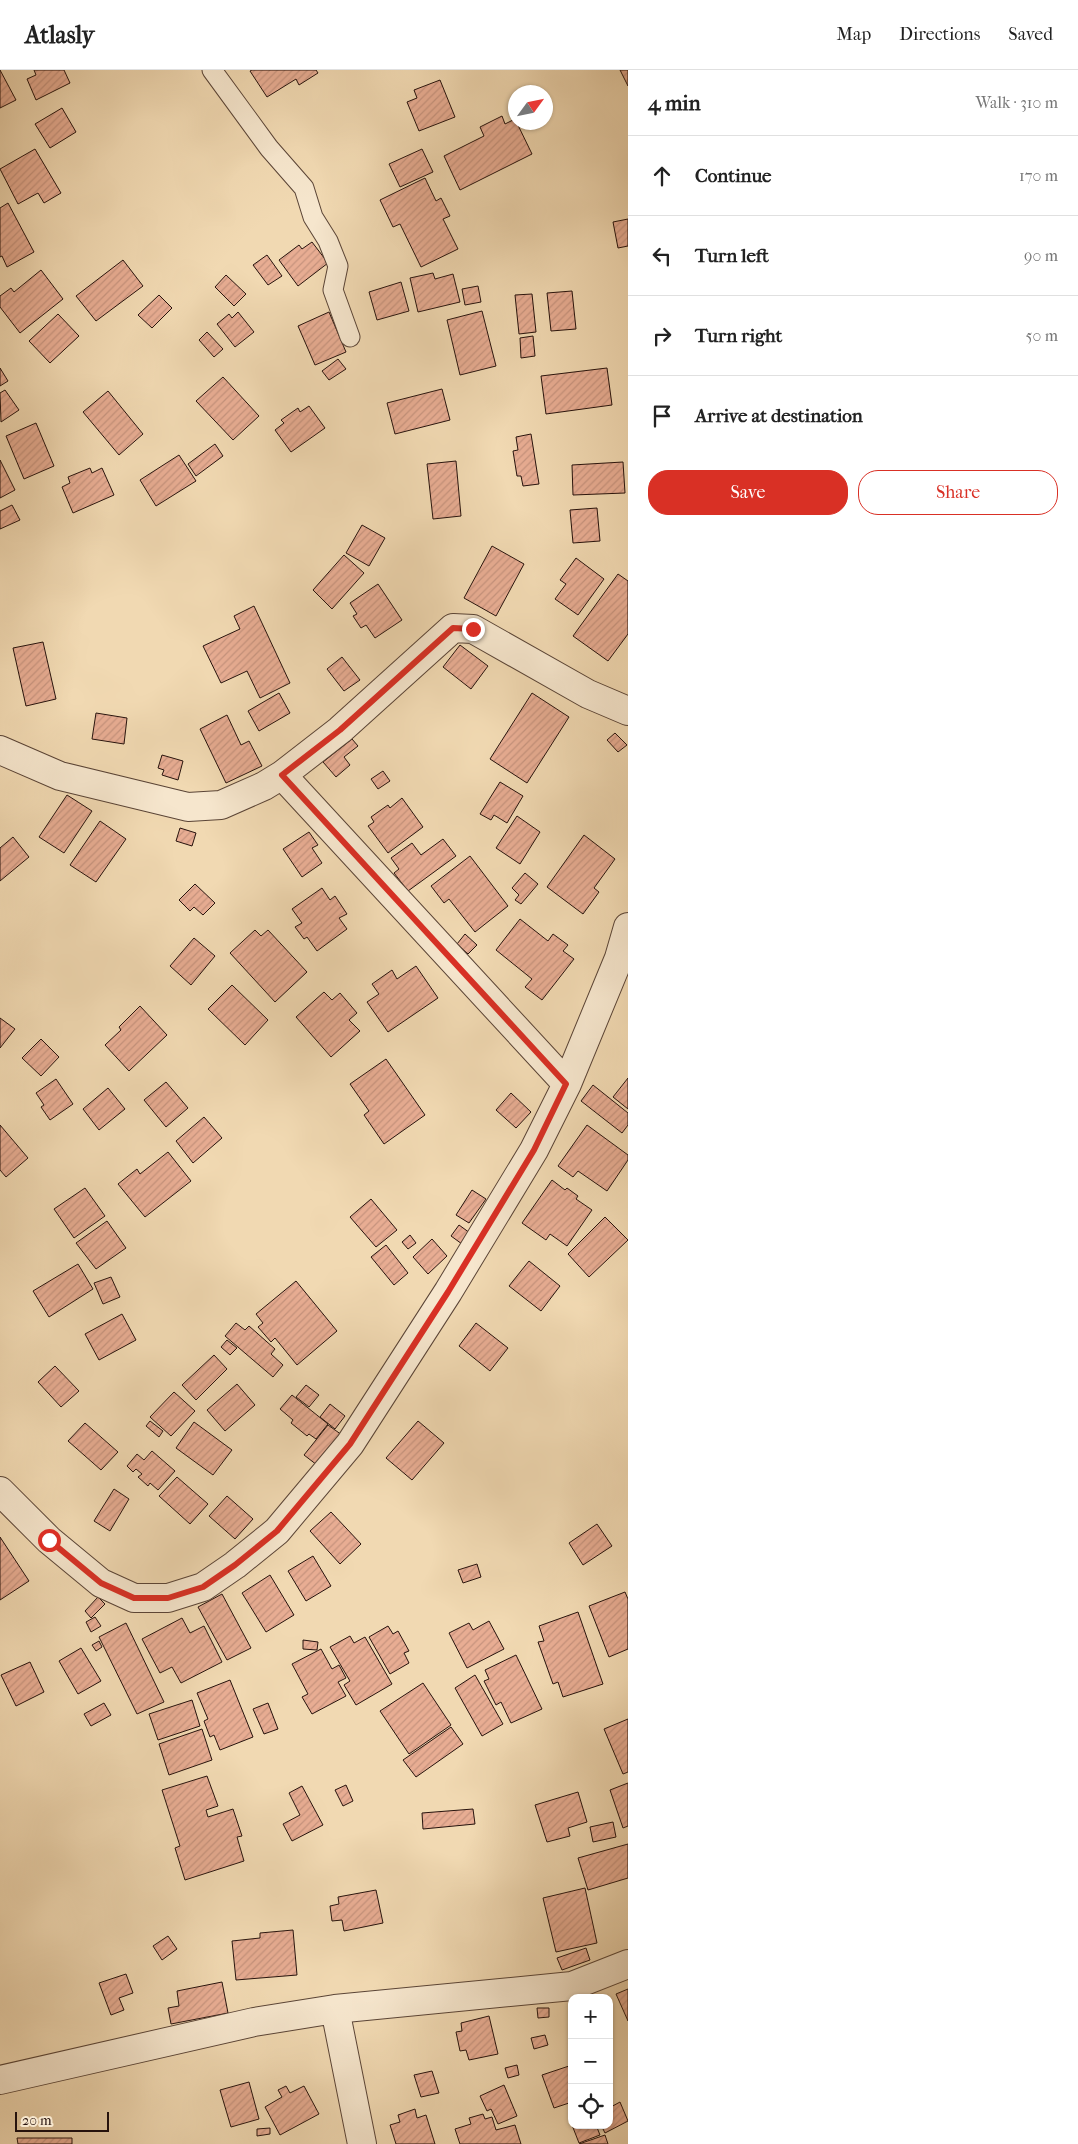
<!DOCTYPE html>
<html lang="en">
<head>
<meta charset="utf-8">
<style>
  body { margin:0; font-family:"IM FELL French Canon",serif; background:#f6f6f6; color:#222 }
  .controls { position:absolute; right:15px; bottom:15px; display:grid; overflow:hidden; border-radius:10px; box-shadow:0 1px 4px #0004 }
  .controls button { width:45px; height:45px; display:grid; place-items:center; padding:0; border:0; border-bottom:1px solid #e0e0e0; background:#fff; color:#222; font:25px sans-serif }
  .compass { position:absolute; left:508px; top:15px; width:45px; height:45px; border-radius:50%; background:#fff; box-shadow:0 1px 4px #0004; rotate:57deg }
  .scale { position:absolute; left:15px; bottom:12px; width:94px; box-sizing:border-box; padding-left:5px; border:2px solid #27130d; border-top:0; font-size:14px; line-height:18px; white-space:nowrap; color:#27130d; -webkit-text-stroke:4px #f6e6cd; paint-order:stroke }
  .stop { position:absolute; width:15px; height:15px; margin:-11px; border:4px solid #d93025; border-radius:50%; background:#fff }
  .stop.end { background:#d93025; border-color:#fff; box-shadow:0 1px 5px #0008 }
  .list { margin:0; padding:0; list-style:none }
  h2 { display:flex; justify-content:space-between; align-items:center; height:65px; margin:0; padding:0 20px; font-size:21px }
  h2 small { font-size:16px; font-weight:400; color:#767676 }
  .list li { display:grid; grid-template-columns:32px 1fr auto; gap:15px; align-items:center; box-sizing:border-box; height:80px; padding:0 20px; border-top:1px solid #e0e0e0 }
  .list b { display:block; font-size:19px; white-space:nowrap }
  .list em { font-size:16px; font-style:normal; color:#767676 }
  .actions { display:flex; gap:10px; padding:15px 20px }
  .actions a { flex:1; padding:11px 0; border:1px solid #d93025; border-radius:20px; text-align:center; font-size:18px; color:#d93025 }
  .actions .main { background:#d93025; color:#fff }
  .icon { flex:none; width:28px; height:28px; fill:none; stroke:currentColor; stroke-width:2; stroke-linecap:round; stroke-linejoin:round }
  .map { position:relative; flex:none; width:628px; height:2074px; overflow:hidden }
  header { display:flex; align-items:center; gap:30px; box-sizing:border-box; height:70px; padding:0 25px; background:#fff; border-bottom:1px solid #e0e0e0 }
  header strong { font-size:24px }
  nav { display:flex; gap:28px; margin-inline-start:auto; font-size:18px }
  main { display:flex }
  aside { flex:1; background:#fff }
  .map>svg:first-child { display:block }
  .building { fill:url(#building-hatch); stroke:#27130d }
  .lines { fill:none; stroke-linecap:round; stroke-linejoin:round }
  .lane-casing { stroke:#5a4436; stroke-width:21 }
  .street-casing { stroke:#5a4436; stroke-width:30 }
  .lane { stroke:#f6e6cd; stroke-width:19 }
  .street { stroke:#f6e6cd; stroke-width:28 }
  .route { stroke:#d93025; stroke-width:6 }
</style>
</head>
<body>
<header>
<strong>Atlasly</strong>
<nav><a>Map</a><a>Directions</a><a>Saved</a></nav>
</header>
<main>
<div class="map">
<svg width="628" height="2074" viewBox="0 0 628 2074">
  <defs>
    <pattern id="building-hatch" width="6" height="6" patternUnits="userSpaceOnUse" patternTransform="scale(1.25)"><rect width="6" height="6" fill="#e8ad93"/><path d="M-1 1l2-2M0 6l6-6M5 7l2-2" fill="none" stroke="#c7947e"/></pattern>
  </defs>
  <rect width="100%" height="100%" fill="#f1d9b2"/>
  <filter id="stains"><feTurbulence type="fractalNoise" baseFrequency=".004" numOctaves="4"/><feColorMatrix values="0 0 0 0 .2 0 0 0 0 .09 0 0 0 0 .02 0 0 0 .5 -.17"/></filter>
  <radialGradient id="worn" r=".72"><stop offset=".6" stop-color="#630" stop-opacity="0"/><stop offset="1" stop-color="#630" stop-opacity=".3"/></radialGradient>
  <!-- building -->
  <path class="building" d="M 0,0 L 16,30 L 0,38 Z
    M 34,0 L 64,0 L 70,13 L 36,30 L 27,9 L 36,5 Z
    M 252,0 L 316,0 L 318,3 L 299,15 L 296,9 L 267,27 L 250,1 Z
    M 620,0 L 628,0 L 628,16 Z
    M 440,10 L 455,47 L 419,61 L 407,32 L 417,28 L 414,20 Z
    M 62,38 L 76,62 L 50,78 L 35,54 Z
    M 502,46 L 505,54 L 515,49 L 532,84 L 460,120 L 444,86 L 484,66 L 480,57 Z
    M 35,79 L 61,123 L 44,133 L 38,123 L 18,134 L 0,99 Z
    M 422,79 L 433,102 L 400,117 L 389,94 Z
    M 425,108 L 436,131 L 441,128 L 450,146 L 443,149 L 458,179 L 421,197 L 400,154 L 393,157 L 380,130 Z
    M 8,133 L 34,182 L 7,197 L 2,186 L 0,187 L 0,138 Z
    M 628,149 L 628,176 L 618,178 L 613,152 Z
    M 312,172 L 328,193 L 298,216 L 279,190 L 299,175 L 302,179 Z
    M 267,185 L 282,206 L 268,215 L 253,195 Z
    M 123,190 L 143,216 L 96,251 L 76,226 Z
    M 41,200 L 63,229 L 20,263 L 0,237 L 0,226 L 11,218 L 14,222 Z
    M 433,203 L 435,209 L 453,204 L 460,232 L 418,242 L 410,208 Z
    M 226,205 L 246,224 L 234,236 L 215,217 Z
    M 401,212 L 409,241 L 377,250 L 369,222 Z
    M 478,216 L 481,232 L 465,235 L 462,219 Z
    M 572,221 L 576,259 L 551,261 L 547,223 Z
    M 532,224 L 536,262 L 519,264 L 515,225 Z
    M 159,225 L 172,238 L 152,258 L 138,245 Z
    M 482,241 L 496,296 L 460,305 L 447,250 Z
    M 238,242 L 254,262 L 235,277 L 217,254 L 229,244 L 232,248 Z
    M 329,242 L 346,282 L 315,295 L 298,256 Z
    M 58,244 L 79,266 L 50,293 L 29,271 Z
    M 207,262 L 223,279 L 214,287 L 199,270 Z
    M 533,266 L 535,286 L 521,288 L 520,268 Z
    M 338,289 L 346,299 L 329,310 L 322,301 Z
    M 0,298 L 8,311 L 0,316 Z
    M 607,298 L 612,335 L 546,344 L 541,306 Z
    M 223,307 L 259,346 L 233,370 L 196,331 Z
    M 442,319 L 450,350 L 395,364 L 387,333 Z
    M 5,320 L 19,340 L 1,352 L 0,323 Z
    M 108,321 L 143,364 L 119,385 L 83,342 Z
    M 309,336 L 325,358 L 291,382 L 275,360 L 284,353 L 281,350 L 298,338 L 300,342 Z
    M 36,353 L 54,396 L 24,409 L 6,366 Z
    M 531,364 L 539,414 L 523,416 L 521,406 L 517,406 L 513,381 L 518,380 L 516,367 Z
    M 215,374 L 223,386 L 196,406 L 188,394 Z
    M 179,385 L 196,411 L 156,436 L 140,410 Z
    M 0,390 L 15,420 L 0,428 Z
    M 456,391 L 461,446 L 433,449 L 427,394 Z
    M 623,392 L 625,423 L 573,425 L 572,395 Z
    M 90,398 L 92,403 L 102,398 L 114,425 L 73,443 L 62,417 L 70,413 L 68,407 Z
    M 12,435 L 20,450 L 0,459 L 0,441 Z
    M 597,438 L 600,471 L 573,473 L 570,440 Z
    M 362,455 L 385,468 L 369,496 L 346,483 Z
    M 492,476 L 524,494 L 496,546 L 464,528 Z
    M 344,485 L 364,503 L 332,539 L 313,520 Z
    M 576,488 L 604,509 L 578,545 L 555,529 L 566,514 L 560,510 Z
    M 618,504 L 628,511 L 628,564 L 608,591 L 573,566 Z
    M 378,514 L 402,550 L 375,568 L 366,555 L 361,558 L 353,546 L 357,544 L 350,533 Z
    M 254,536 L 290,613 L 260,628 L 247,601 L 221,613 L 203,576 L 240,559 L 234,546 Z
    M 43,572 L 56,629 L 26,636 L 13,578 Z
    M 460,575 L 488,596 L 471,619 L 443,597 Z
    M 342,587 L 360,610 L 344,621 L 327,599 Z
    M 279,623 L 290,643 L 259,661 L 248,641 Z
    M 532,623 L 569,647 L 527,713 L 490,689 Z
    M 96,643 L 127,648 L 124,674 L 92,669 Z
    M 227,645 L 241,675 L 249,671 L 262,696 L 226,713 L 200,659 Z
    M 615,663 L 627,675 L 618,682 L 607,670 Z
    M 352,669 L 358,676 L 344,687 L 350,695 L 336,707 L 323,692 Z
    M 162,685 L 183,691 L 178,710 L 162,705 L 164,700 L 158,698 Z
    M 383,701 L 390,711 L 378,719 L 371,709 Z
    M 500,712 L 523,726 L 507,753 L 494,745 L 491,750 L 480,744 Z
    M 67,725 L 92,741 L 64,783 L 39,767 Z
    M 402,728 L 423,757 L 388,783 L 368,756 L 374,752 L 371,747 L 388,735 L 390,738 Z
    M 517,746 L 540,762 L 520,794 L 496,778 Z
    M 100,751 L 126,769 L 96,812 L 70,795 Z
    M 180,758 L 196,763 L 192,776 L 176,771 Z
    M 309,762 L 318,775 L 312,778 L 322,793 L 302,807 L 283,779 Z
    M 584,765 L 615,789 L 594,818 L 599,822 L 583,844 L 547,817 Z
    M 13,767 L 29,787 L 0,811 L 0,778 Z
    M 443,769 L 456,786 L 408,821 L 394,803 L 399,799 L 391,788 L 412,773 L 421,785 Z
    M 470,786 L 508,836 L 475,862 L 449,829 L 444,833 L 431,816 Z
    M 525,803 L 538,814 L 521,834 L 515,830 L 519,825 L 512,818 Z
    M 195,814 L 215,833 L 203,845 L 194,837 L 190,841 L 179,830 Z
    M 322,818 L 330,830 L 335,826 L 347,844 L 339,848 L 347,859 L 317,881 L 307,867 L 304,869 L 295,857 L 302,853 L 292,839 Z
    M 520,849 L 548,871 L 553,864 L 568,875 L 563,881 L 574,889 L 542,930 L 525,917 L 532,909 L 496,880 Z
    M 255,860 L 261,866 L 268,860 L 307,902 L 275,932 L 230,883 Z
    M 465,864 L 477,875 L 468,884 L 457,874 Z
    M 194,868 L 215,886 L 191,915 L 170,896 Z
    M 416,896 L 438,928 L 388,962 L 367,932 L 379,924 L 372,914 L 392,900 L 397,909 Z
    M 232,915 L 268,950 L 245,975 L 208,939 Z
    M 324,922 L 332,930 L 340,923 L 357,943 L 349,950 L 360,961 L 331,987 L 296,947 Z
    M 140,936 L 167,965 L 129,1001 L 105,975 L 121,960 L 119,957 Z
    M 0,948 L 15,959 L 0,978 Z
    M 41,969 L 59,987 L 41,1006 L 22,988 Z
    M 386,989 L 425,1045 L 384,1074 L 364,1045 L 369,1041 L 350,1014 Z
    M 628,1008 L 628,1039 L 613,1027 Z
    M 56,1009 L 73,1034 L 50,1050 L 41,1037 L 44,1035 L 36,1023 Z
    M 166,1012 L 188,1038 L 166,1057 L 144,1030 Z
    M 593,1015 L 628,1043 L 628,1055 L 622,1063 L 581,1031 Z
    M 108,1018 L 125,1039 L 99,1060 L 83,1039 Z
    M 511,1023 L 531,1042 L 516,1058 L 496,1040 Z
    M 204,1047 L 222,1068 L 193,1093 L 176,1071 Z
    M 0,1055 L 28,1088 L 6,1107 L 0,1100 Z
    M 587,1055 L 628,1085 L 628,1090 L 607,1121 L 578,1101 L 573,1107 L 558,1096 Z
    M 168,1082 L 191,1111 L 145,1147 L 118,1114 L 137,1099 L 140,1104 Z
    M 552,1110 L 565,1120 L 567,1118 L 578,1126 L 576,1129 L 592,1140 L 567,1176 L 550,1164 L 546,1170 L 522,1153 Z
    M 85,1118 L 105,1146 L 74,1168 L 54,1139 Z
    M 472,1120 L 486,1129 L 469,1153 L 456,1145 Z
    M 371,1129 L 397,1160 L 376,1177 L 350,1147 Z
    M 605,1147 L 628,1170 L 589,1207 L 568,1184 Z
    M 107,1151 L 126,1178 L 96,1199 L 76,1173 Z
    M 459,1155 L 470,1163 L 462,1174 L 451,1166 Z
    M 410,1165 L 416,1173 L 408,1179 L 402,1172 Z
    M 432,1169 L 447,1186 L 428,1204 L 413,1187 Z
    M 386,1175 L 408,1203 L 394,1215 L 371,1187 Z
    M 529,1191 L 560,1216 L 541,1241 L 509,1216 Z
    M 78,1194 L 93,1219 L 49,1247 L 33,1221 Z
    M 111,1207 L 120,1227 L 103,1234 L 94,1213 Z
    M 296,1211 L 337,1261 L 297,1295 L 275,1268 L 271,1272 L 258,1257 L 263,1253 L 256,1244 Z
    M 122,1244 L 136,1270 L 99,1290 L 85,1264 Z
    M 236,1253 L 245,1260 L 249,1256 L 275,1279 L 271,1284 L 283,1295 L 273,1307 L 225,1266 Z
    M 476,1253 L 508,1278 L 490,1301 L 459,1276 Z
    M 227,1270 L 237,1278 L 230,1285 L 221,1277 Z
    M 214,1285 L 227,1299 L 196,1330 L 182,1315 Z
    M 55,1296 L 79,1321 L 61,1337 L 38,1312 Z
    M 237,1314 L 255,1335 L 225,1361 L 207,1340 Z
    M 306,1315 L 319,1325 L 309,1337 L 296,1327 Z
    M 174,1322 L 195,1341 L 171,1366 L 150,1347 Z
    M 292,1325 L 328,1354 L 316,1369 L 309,1364 L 307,1366 L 291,1353 L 293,1350 L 280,1339 Z
    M 330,1334 L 345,1346 L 335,1359 L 320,1347 Z
    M 150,1351 L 163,1361 L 159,1367 L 146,1356 Z
    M 418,1351 L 444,1373 L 412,1410 L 386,1388 Z
    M 194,1352 L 232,1380 L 213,1405 L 176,1378 Z
    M 85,1353 L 118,1382 L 101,1400 L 68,1371 Z
    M 328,1355 L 342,1365 L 317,1395 L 304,1385 Z
    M 152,1381 L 175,1401 L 158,1420 L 150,1413 L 148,1416 L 138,1407 L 142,1404 L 136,1399 L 133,1402 L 127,1396 L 137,1384 L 144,1390 Z
    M 177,1407 L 208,1434 L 190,1454 L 159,1426 Z
    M 114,1419 L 129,1429 L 110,1461 L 94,1451 Z
    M 227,1426 L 253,1449 L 235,1469 L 209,1446 Z
    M 331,1442 L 361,1474 L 340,1494 L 310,1461 Z
    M 597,1454 L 612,1476 L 583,1495 L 569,1473 Z
    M 0,1467 L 29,1511 L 0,1530 Z
    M 313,1486 L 331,1516 L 306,1531 L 288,1501 Z
    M 477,1494 L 481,1507 L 463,1513 L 458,1500 Z
    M 270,1505 L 294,1545 L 266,1562 L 242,1523 Z
    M 625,1522 L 628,1529 L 628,1579 L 609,1587 L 589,1536 Z
    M 222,1524 L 251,1578 L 227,1590 L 198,1537 Z
    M 98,1527 L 105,1534 L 91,1548 L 85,1541 Z
    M 578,1542 L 603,1614 L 563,1627 L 558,1612 L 553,1614 L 538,1572 L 544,1571 L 539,1556 Z
    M 95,1547 L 101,1556 L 91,1562 L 86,1552 Z
    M 182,1548 L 190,1563 L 204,1556 L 222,1592 L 181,1613 L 172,1597 L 160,1603 L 142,1569 Z
    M 489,1551 L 504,1579 L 467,1598 L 449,1563 L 469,1553 L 473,1560 Z
    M 126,1553 L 164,1632 L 137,1644 L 99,1567 Z
    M 388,1556 L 393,1564 L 398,1561 L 409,1581 L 404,1583 L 409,1593 L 390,1604 L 369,1567 Z
    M 350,1566 L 354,1573 L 365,1567 L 392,1614 L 356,1635 L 344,1615 L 350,1611 L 330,1577 Z
    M 303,1570 L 318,1572 L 317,1580 L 303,1579 Z
    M 99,1571 L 102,1577 L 96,1581 L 92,1575 Z
    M 81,1578 L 101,1611 L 78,1624 L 59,1591 Z
    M 321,1579 L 332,1599 L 339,1595 L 346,1608 L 338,1612 L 346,1626 L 312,1644 L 302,1627 L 308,1624 L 292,1594 Z
    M 516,1585 L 542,1639 L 511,1653 L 501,1632 L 496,1635 L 484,1611 L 489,1609 L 485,1600 Z
    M 30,1592 L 44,1622 L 16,1636 L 1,1605 Z
    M 475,1605 L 503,1654 L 482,1666 L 455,1618 Z
    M 230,1610 L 253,1667 L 220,1680 L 214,1665 L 210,1667 L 204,1651 L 208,1649 L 197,1623 Z
    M 423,1613 L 451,1655 L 409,1684 L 380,1641 Z
    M 192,1630 L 200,1656 L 158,1670 L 149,1644 Z
    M 104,1633 L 111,1645 L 91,1656 L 84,1644 Z
    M 268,1633 L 278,1659 L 264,1664 L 253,1639 Z
    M 628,1649 L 628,1702 L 623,1704 L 604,1659 Z
    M 451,1657 L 463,1674 L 416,1707 L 403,1690 Z
    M 202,1659 L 212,1690 L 169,1705 L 159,1674 Z
    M 207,1706 L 218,1736 L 206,1740 L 208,1747 L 233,1739 L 242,1766 L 237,1767 L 244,1791 L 185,1810 L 175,1778 L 180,1776 L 162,1720 Z
    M 628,1713 L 628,1756 L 623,1758 L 610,1720 Z
    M 346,1715 L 353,1731 L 343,1736 L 335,1720 Z
    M 302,1716 L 323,1755 L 292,1771 L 283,1754 L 300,1745 L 289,1723 Z
    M 578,1722 L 587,1752 L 568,1758 L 570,1766 L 547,1772 L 535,1735 Z
    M 473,1739 L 475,1754 L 423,1759 L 422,1743 Z
    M 613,1752 L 616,1767 L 593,1772 L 590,1757 Z
    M 628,1774 L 628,1808 L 588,1820 L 578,1788 Z
    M 585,1818 L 597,1873 L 556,1882 L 543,1828 Z
    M 376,1820 L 383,1853 L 344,1861 L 342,1850 L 332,1851 L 330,1836 L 339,1834 L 338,1827 Z
    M 293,1860 L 297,1905 L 236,1910 L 232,1871 L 260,1868 L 260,1863 Z
    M 168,1866 L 177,1879 L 162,1890 L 153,1876 Z
    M 586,1878 L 590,1890 L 562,1900 L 557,1888 Z
    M 126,1904 L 133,1923 L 119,1928 L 124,1940 L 111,1945 L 99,1913 Z
    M 222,1912 L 228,1943 L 171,1954 L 168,1938 L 179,1936 L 177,1921 Z
    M 628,1919 L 628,1951 L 616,1924 Z
    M 537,1938 L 549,1938 L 549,1947 L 538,1948 Z
    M 489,1946 L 498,1984 L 469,1990 L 466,1980 L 460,1981 L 456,1962 L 462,1961 L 461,1953 Z
    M 545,1965 L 548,1975 L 534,1979 L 531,1968 Z
    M 517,1995 L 519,2005 L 508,2008 L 505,1998 Z
    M 572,1995 L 572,2032 L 554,2038 L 542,2005 Z
    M 432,2001 L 439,2023 L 421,2027 L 414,2005 Z
    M 249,2012 L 259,2049 L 231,2057 L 220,2020 Z
    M 504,2015 L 517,2046 L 498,2054 L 491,2039 L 487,2041 L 480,2026 Z
    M 286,2016 L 290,2023 L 304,2016 L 319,2044 L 280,2065 L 265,2037 L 282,2027 L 278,2020 Z
    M 620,2032 L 628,2051 L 605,2063 L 601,2055 L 609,2055 L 609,2038 Z
    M 415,2039 L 417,2048 L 426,2045 L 435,2074 L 396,2074 L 390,2055 L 400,2052 L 398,2045 Z
    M 483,2044 L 485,2049 L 492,2047 L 496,2060 L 515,2055 L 521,2074 L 460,2074 L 455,2059 L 471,2054 L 469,2048 Z
    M 572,2055 L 596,2055 L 600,2065 L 579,2073 Z
    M 270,2058 L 270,2064 L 257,2066 L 257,2059 Z
    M 605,2065 L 608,2074 L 579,2074 Z
    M 17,2068 L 72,2068 L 72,2074 L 18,2074 Z"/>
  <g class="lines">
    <defs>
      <path id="lane" d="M 212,0 L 269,78 L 304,118 L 313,147 L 328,171 L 338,196 L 333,220 L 350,267"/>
      <path id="street" d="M 0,680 L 60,706 L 188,737 L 221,735 L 264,716 L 282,705 L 340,660 L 453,558 L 473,559 L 588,624 L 628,641
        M 282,705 L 567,1014
        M 0,1421 L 49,1470 L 101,1513 L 134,1528 L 168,1528 L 203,1517 L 235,1495 L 277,1461 L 350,1374 L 448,1222 L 534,1080 L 567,1014 L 619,888 L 628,857
        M 335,1939 L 362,2074
        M 0,2010 L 254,1952 L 335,1939 L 572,1916 L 628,1894"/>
    </defs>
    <!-- lane casing -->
    <use href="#lane" class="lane-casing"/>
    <!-- street casing -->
    <use href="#street" class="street-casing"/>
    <!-- lane -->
    <use href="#lane" class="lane"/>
    <!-- street -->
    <use href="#street" class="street"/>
  </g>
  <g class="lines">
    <!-- route -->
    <path class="route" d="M 49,1470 L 101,1513 L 134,1528 L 168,1528 L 203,1517 L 235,1495 L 277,1461 L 350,1374 L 448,1222 L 534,1080 L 566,1014 L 282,705 L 340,660 L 453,558 L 473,559"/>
  </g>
  <rect width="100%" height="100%" filter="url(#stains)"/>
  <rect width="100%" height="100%" fill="url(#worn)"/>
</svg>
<div class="controls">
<button>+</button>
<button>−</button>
<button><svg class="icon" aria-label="locate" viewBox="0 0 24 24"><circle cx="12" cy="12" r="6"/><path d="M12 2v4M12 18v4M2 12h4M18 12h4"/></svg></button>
</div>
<svg class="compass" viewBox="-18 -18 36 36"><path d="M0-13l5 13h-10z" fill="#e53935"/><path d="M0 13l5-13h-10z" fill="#767676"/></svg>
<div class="scale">20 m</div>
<div class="stop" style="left:49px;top:1470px"></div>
<div class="stop end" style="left:473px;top:559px"></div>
</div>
<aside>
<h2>4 min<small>Walk · 310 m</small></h2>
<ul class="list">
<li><svg class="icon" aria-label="ahead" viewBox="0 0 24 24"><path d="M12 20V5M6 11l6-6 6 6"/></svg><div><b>Continue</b></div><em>170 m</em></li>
<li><svg class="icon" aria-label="left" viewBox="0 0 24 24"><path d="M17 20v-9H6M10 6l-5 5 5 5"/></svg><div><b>Turn left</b></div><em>90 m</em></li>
<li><svg class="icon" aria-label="right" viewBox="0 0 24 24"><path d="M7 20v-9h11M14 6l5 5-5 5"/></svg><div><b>Turn right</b></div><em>50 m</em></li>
<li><svg class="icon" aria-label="arrive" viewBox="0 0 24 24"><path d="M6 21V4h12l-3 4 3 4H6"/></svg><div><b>Arrive at destination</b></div></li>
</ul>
<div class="actions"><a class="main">Save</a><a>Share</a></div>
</aside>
</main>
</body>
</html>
